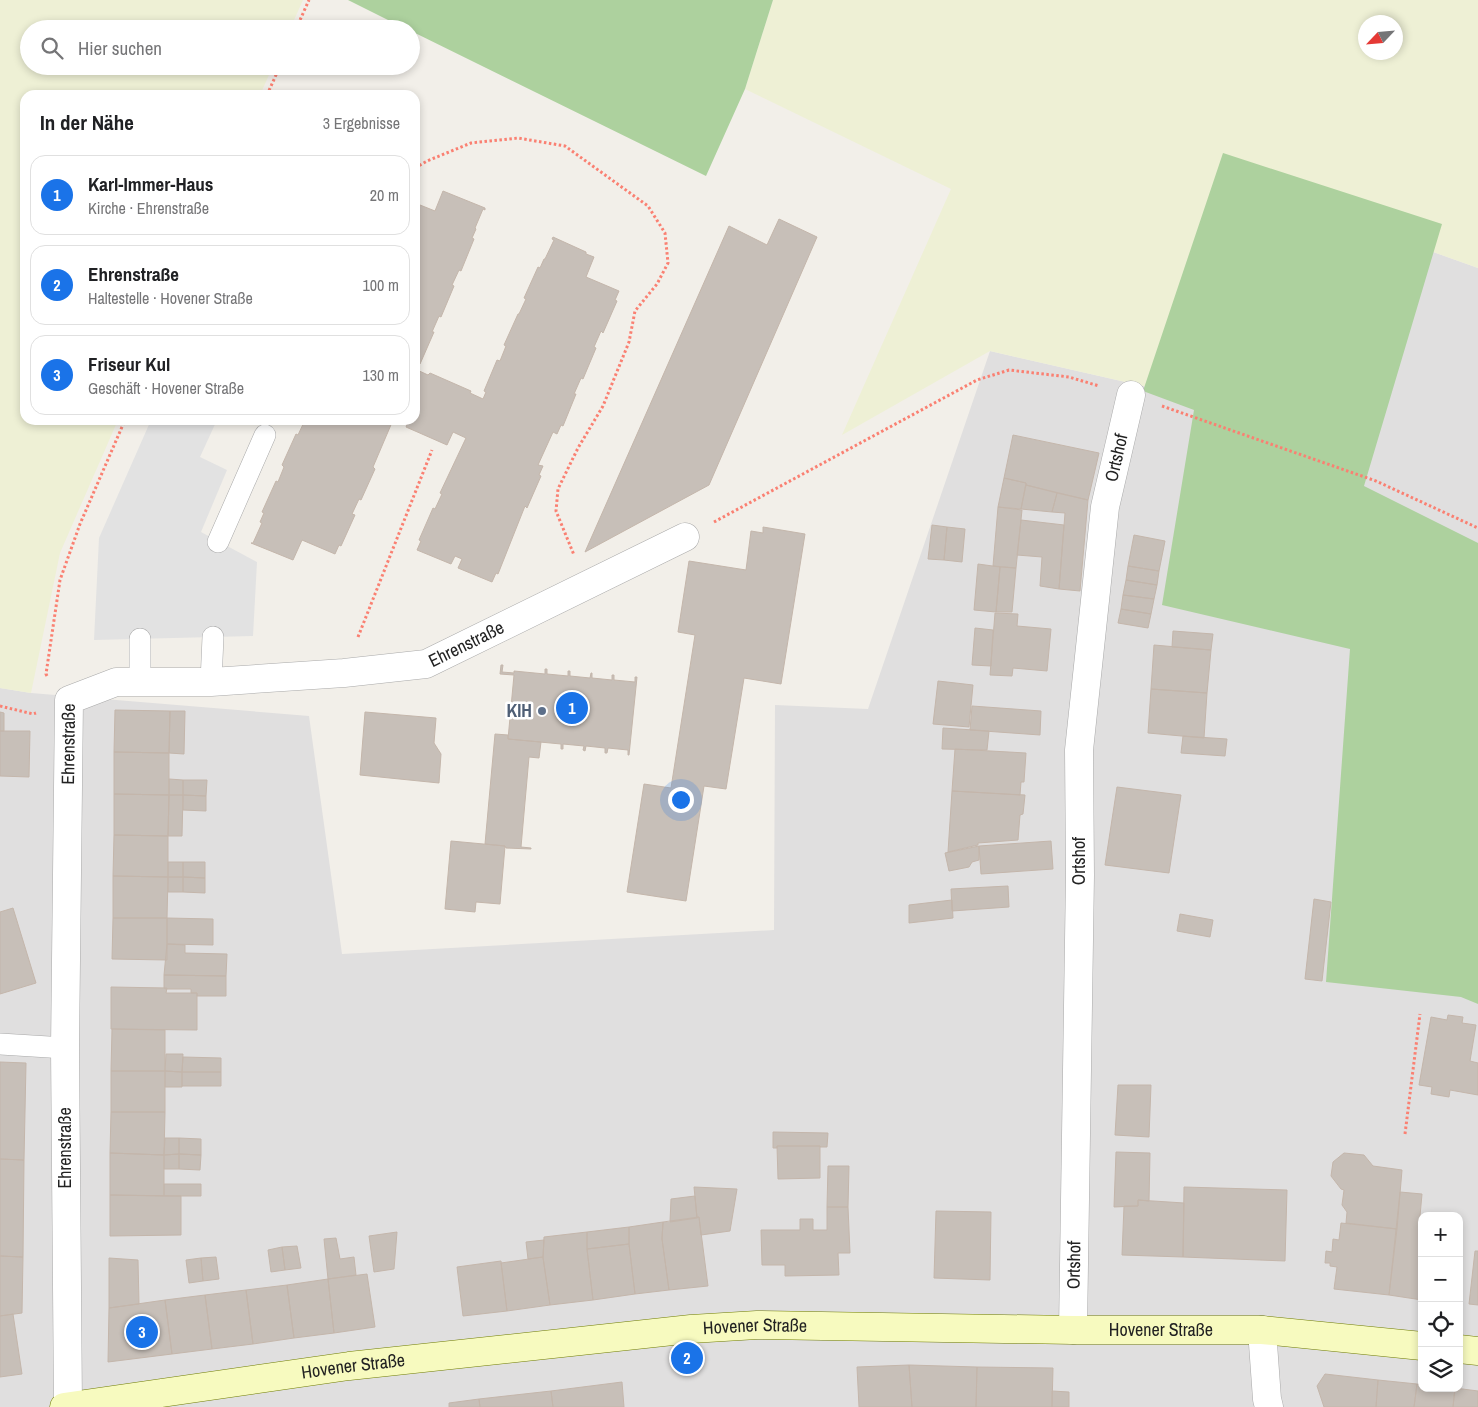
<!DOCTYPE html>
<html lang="de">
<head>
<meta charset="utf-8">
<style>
  body { margin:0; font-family:"Archivo Narrow",sans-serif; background:#f2f2f2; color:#202124 }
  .controls { position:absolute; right:15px; bottom:15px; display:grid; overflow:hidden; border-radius:10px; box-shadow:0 2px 8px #0003 }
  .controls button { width:45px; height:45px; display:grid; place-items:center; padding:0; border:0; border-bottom:1px solid #e0e0e0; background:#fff; color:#202124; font:25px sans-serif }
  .compass { position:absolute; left:1358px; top:15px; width:45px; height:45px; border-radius:50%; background:#fff; box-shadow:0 2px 8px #0003; rotate:244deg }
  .you { position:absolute; left:680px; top:799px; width:18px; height:18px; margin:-12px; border:4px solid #fff; border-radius:50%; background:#1a73e8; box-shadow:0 0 0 8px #1a73e833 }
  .badge { display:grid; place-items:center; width:32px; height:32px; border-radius:50%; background:#1a73e8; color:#fff; font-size:16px; font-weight:700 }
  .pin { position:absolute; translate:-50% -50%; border:2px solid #fff; box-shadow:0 1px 5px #0006 }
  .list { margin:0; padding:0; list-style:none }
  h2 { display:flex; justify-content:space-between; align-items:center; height:65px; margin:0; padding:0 20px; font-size:21px }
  h2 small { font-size:16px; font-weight:400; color:#757577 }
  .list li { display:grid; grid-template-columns:32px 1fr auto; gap:15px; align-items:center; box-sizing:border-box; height:80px; margin:0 10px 10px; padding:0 10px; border:1px solid #e0e0e0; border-radius:15px }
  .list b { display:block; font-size:19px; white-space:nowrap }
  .list p { margin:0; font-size:16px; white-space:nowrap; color:#757577 }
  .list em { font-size:16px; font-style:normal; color:#757577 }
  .icon { flex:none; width:28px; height:28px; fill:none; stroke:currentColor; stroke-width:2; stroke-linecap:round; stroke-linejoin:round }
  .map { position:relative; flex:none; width:1478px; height:1407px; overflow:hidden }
  .search { position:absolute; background:#fff; box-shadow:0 2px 8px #0003; left:20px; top:20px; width:400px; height:55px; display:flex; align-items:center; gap:12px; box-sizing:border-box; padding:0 18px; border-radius:28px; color:#757577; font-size:19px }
  .panel { position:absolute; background:#fff; box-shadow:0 2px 8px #0003; left:20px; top:90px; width:400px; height:335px; border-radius:15px }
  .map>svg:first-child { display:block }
  .residential { fill:#e0dfdf; fill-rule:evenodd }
  .farmland { fill:#eef0d5; fill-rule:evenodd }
  .forest { fill:#add19e }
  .parking { fill:#e2e2e2 }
  .building { fill:#c7bfb8; stroke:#c4b6ab }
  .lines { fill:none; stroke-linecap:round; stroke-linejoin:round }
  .lane-casing { stroke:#a9a9a9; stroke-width:22 }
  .street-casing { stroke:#a9a9a9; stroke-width:29 }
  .secondary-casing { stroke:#707d05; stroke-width:29 }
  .path { stroke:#fa8072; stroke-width:3; stroke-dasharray:2.5 2.5; stroke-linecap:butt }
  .lane { stroke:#fff; stroke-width:21 }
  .street { stroke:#fff; stroke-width:28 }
  .secondary { stroke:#f7fabf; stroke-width:28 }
  .service-dot { fill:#5c6f8a; stroke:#fff; stroke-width:2 }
  .labels { text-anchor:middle; stroke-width:5; stroke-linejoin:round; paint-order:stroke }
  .street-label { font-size:18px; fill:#222; stroke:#fff }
  .service-label { font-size:18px; font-weight:bold; fill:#4e5e75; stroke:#fff; text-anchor:end }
</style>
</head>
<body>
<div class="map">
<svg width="1478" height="1407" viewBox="0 0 1478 1407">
  <rect width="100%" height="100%" fill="#f2efe9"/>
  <!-- residential -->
  <path class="residential" d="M 1240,183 L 1478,268 L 1478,1407 L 0,1407 L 0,688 L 31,693 L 309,716 L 342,954 L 774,930 L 775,705 L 868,709 L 990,351 L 1165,391 ZM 1422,1216 L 1459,1216 L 1459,1388 L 1422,1388 Z"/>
  <!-- farmland -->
  <path class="farmland" d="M 0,0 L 303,0 L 290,29 L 29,29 L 29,66 L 273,66 L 260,95 L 25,95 L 25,420 L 118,420 L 60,553 L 31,693 L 0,688 Z
    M 773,0 L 1478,0 L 1478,268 L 1240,183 L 1165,391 L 990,351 L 842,435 L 951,189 L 745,89 ZM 1366,22 L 1396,22 L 1396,52 L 1366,52 Z"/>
  <!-- forest -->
  <path class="forest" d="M 348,0 L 773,0 L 745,89 L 706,176 L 411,31 L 411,29 L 406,29 Z
    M 1223,153 L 1442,224 L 1364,486 L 1478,543 L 1478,1004 L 1461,997 L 1326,982 L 1350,649 L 1162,605 L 1194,410 L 1143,391 Z"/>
  <!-- parking -->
  <path class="parking" d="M 151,420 L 217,420 L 200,457 L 227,470 L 201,532 L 257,562 L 253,636 L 94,640 L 99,538 Z"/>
  <!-- building -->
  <path class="building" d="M 443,191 L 485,208 L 485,210 L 483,209 L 475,228 L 476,229 L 472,238 L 474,239 L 461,271 L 459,270 L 452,285 L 454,286 L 441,317 L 439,316 L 432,332 L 434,332 L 420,364 L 418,363 L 415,369 L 428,375 L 430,373 L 471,391 L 470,393 L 483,399 L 486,392 L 484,391 L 497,360 L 500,361 L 506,346 L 504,345 L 518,314 L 519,314 L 526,299 L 524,298 L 538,267 L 540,268 L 544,259 L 545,259 L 554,240 L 552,239 L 553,237 L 586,252 L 586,254 L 594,257 L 586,277 L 619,291 L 615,300 L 617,301 L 603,333 L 601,331 L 594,347 L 596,348 L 583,379 L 581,378 L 574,394 L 576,394 L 563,426 L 561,425 L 557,434 L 553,432 L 538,465 L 543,466 L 539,475 L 541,476 L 527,508 L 525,506 L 498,574 L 496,573 L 492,582 L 458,568 L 462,559 L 455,556 L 451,564 L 417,550 L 421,541 L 419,540 L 433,508 L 435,509 L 442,494 L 440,493 L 466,438 L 453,432 L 447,445 L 406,427 L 409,420 L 415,420 L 415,203 L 435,211 Z
    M 779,219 L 817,237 L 709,485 L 585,552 L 729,226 L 767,245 Z
    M 305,420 L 393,420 L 373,467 L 375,469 L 361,500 L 359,499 L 352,514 L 355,515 L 341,546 L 339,545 L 335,554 L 302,540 L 293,560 L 251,543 L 253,543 L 262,523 L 260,522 L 264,513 L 262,512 L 276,481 L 278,482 L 284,467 L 282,465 L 296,434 L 298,435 Z
    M 1013,435 L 1099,453 L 1088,500 L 1026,485 L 1026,483 L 1004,478 Z
    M 1004,478 L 1026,483 L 1021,509 L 998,507 Z
    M 1026,485 L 1057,493 L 1052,512 L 1021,509 Z
    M 1057,493 L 1088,500 L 1080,591 L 1059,589 L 1065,513 L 1052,512 Z
    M 998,507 L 1022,510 L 1016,568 L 993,566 Z
    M 1021,520 L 1064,525 L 1059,589 L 1040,586 L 1042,557 L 1017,555 Z
    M 932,525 L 947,527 L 944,560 L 928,559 Z
    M 763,527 L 805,534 L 781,684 L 744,678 L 726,789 L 704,786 L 686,901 L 627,892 L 644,784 L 671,788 L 695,635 L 678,632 L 689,561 L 746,570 L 751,531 L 763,533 Z
    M 947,527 L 965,529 L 962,562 L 944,560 Z
    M 1134,535 L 1165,541 L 1159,571 L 1128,566 Z
    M 978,564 L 1000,567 L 996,612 L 974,610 Z
    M 1128,566 L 1159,571 L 1157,585 L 1126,580 Z
    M 1000,567 L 1016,568 L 1012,612 L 996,612 Z
    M 1126,580 L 1157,585 L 1154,599 L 1123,595 Z
    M 1123,595 L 1154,599 L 1151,614 L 1121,609 Z
    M 1121,609 L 1151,614 L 1148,628 L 1118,623 Z
    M 995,613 L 1018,614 L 1017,626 L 1051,629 L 1047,671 L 1013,668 L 1012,676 L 990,675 Z
    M 975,628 L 993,630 L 991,666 L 972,665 Z
    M 1173,631 L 1213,634 L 1211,650 L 1172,647 Z
    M 1154,645 L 1211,650 L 1207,693 L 1151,689 Z
    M 501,665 L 503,665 L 502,672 L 514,673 L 514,671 L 545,674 L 545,669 L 547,669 L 547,674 L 568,676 L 568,671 L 570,671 L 570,676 L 590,678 L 591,673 L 592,673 L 592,678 L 612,680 L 612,675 L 614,675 L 614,680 L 635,682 L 635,677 L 637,677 L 629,755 L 628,755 L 628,750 L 608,748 L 607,753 L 605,753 L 605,748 L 586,746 L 585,751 L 583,750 L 584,746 L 563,744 L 563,749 L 561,749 L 561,744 L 508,739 L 514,675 L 500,674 Z
    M 938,681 L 973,685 L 969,727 L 933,724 Z
    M 1151,689 L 1207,693 L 1204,738 L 1148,733 Z
    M 972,706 L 1041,711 L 1040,735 L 970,730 Z
    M 115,710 L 170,711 L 169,753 L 114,752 Z
    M 170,711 L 185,711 L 184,754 L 169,753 Z
    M 0,712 L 4,713 L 4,731 L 0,731 Z
    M 365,712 L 436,718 L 434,743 L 441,754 L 439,783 L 360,775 Z
    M 943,728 L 989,731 L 987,750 L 942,749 Z
    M 0,731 L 30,731 L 29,777 L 0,776 Z
    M 495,734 L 508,735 L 508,739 L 541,742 L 539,758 L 529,757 L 521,847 L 531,848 L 531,849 L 506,848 L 505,846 L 485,844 Z
    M 1183,736 L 1227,739 L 1225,756 L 1181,753 Z
    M 955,749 L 1026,753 L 1024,782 L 1021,782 L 1020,795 L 952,791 Z
    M 114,752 L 169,753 L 169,795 L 114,794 Z
    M 169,779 L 183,780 L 183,795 L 169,795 Z
    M 183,780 L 207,780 L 206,796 L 183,795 Z
    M 1117,787 L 1181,795 L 1169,873 L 1105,865 Z
    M 952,791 L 1025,795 L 1023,814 L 1020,815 L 1018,840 L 978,843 L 978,845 L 948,852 Z
    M 114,794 L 169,795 L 168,836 L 114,835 Z
    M 169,795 L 183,795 L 182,836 L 168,836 Z
    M 183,795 L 206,796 L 206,811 L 183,810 Z
    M 114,835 L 168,836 L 168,877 L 113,876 Z
    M 451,841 L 505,846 L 500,904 L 476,902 L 475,912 L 445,909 Z
    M 1051,841 L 1053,869 L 981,874 L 979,846 Z
    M 979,846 L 979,860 L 972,862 L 969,867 L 949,871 L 945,853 Z
    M 168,862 L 183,862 L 183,877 L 168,877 Z
    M 183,862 L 205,862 L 205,878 L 183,877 Z
    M 113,876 L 168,877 L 167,918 L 113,918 Z
    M 168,877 L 183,877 L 183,892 L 168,892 Z
    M 183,877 L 205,878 L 205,893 L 183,892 Z
    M 1008,886 L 1009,907 L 952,911 L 951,889 Z
    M 1314,899 L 1331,902 L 1322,981 L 1305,979 Z
    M 952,900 L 953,918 L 909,923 L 909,905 Z
    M 13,908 L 36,983 L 0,994 L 0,912 Z
    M 1180,914 L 1213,920 L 1210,937 L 1177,931 Z
    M 113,918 L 167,918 L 167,960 L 112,959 Z
    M 167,918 L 213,919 L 213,945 L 167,944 Z
    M 167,944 L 185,945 L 185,953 L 227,954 L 226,976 L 164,975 Z
    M 164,975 L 226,976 L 226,996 L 197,996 L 197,993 L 191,993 L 191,989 L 166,989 L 164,988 Z
    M 111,987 L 167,988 L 166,993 L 197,993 L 197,1030 L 111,1029 Z
    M 1448,1015 L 1463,1017 L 1462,1023 L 1476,1025 L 1470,1061 L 1478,1063 L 1478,1095 L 1450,1090 L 1449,1097 L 1431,1094 L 1432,1087 L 1419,1085 L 1431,1017 L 1447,1020 Z
    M 112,1029 L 165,1030 L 165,1071 L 111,1071 Z
    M 166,1054 L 183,1054 L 182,1072 L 165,1071 Z
    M 183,1057 L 221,1058 L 221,1072 L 182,1072 Z
    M 0,1062 L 26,1063 L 24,1160 L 0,1159 Z
    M 111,1071 L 165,1071 L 165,1112 L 111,1112 Z
    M 165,1071 L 182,1072 L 182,1087 L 165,1087 Z
    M 182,1072 L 221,1072 L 221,1086 L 182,1086 Z
    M 1118,1085 L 1151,1085 L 1149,1137 L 1115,1135 Z
    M 111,1112 L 165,1112 L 164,1155 L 110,1153 Z
    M 773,1132 L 828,1133 L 827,1147 L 820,1147 L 820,1146 L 777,1146 L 777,1148 L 773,1148 Z
    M 165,1138 L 179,1138 L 179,1154 L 164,1155 Z
    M 179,1138 L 201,1139 L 201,1155 L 179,1154 Z
    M 777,1146 L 820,1146 L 820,1178 L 778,1179 Z
    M 1116,1152 L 1150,1153 L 1149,1201 L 1138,1200 L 1138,1206 L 1114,1207 Z
    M 110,1153 L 164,1155 L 164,1196 L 110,1195 Z
    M 1344,1153 L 1364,1155 L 1373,1166 L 1402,1170 L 1397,1229 L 1346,1223 L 1347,1212 L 1342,1205 L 1344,1190 L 1341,1189 L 1331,1176 L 1333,1162 Z
    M 179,1154 L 201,1155 L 200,1170 L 179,1169 Z
    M 179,1154 L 179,1169 L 164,1169 L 164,1155 Z
    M 0,1159 L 24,1160 L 23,1257 L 0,1256 Z
    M 828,1166 L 849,1166 L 848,1207 L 827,1207 Z
    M 164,1184 L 201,1184 L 201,1196 L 164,1196 Z
    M 694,1187 L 737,1189 L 730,1231 L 701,1235 L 699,1217 L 697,1218 Z
    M 1184,1187 L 1287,1190 L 1285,1261 L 1183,1257 Z
    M 1400,1192 L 1422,1194 L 1420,1216 L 1422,1216 L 1422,1300 L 1389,1295 Z
    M 110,1195 L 181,1196 L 181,1235 L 110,1236 Z
    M 695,1196 L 697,1218 L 670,1222 L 671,1199 Z
    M 1138,1200 L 1184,1203 L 1183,1257 L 1122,1255 L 1124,1206 L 1138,1206 Z
    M 827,1207 L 848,1207 L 850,1253 L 838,1253 L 839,1275 L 785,1276 L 785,1265 L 762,1265 L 761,1230 L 800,1230 L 800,1219 L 813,1219 L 813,1230 L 827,1230 Z
    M 936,1211 L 991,1212 L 990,1280 L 934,1278 Z
    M 699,1217 L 708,1286 L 669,1290 L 662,1239 L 663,1222 Z
    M 663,1222 L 662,1239 L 669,1290 L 635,1294 L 629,1244 L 629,1227 Z
    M 1341,1223 L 1397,1229 L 1389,1295 L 1334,1289 L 1337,1267 L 1330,1266 L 1330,1263 L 1325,1263 L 1326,1251 L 1332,1252 L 1333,1239 L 1339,1240 Z
    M 629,1227 L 629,1244 L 587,1249 L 587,1232 Z
    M 397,1232 L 394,1269 L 374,1272 L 369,1236 Z
    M 587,1232 L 587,1249 L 593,1300 L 550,1305 L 543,1258 L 544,1237 Z
    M 336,1238 L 340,1259 L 354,1257 L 356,1275 L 328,1279 L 324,1239 Z
    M 544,1240 L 543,1257 L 528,1259 L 526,1242 Z
    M 629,1244 L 635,1294 L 593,1300 L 587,1249 Z
    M 297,1246 L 301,1268 L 285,1270 L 282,1247 Z
    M 282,1247 L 285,1270 L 271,1272 L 268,1250 Z
    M 1475,1251 L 1478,1251 L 1478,1305 L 1469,1304 Z
    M 0,1256 L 23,1257 L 22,1313 L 0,1316 Z
    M 216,1257 L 219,1279 L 203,1281 L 201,1258 Z
    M 543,1257 L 550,1305 L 507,1311 L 501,1263 Z
    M 109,1258 L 138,1260 L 139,1304 L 109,1308 Z
    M 201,1258 L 203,1281 L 189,1283 L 186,1260 Z
    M 501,1261 L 507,1311 L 463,1316 L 457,1267 Z
    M 367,1274 L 375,1327 L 334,1333 L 328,1279 Z
    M 328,1279 L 334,1333 L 294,1338 L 287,1285 Z
    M 287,1285 L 294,1338 L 253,1344 L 246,1290 Z
    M 246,1290 L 253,1344 L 212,1349 L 205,1295 Z
    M 205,1295 L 212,1349 L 172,1354 L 165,1300 Z
    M 165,1300 L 172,1354 L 108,1362 L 109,1308 Z
    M 13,1314 L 22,1374 L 0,1377 L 0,1316 Z
    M 909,1365 L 912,1407 L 859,1407 L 857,1367 Z
    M 909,1365 L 977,1367 L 976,1407 L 912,1407 Z
    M 977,1367 L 1053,1368 L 1052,1407 L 976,1407 Z
    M 1325,1374 L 1378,1380 L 1376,1407 L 1324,1407 L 1317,1386 Z
    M 1378,1380 L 1417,1384 L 1414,1407 L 1376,1407 Z
    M 622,1382 L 624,1407 L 553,1407 L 551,1391 Z
    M 1417,1384 L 1422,1385 L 1422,1388 L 1455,1388 L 1453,1407 L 1414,1407 Z
    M 1455,1388 L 1478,1391 L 1478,1407 L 1453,1407 Z
    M 551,1391 L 553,1407 L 480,1407 L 479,1399 Z
    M 1052,1391 L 1069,1392 L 1069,1407 L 1052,1407 Z
    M 479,1399 L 480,1407 L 449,1407 L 449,1403 Z"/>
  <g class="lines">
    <defs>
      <path id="lane" d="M 218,542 L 265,435
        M 140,682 L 140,639
        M 211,682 L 213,637
        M 0,1044 L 65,1048"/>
      <g id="street">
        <path id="s1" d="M 1073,1330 L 1080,875 L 1079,750 L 1105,507 L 1131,395"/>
        <path d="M 1262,1330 L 1267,1399 L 1269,1407"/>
        <path id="s2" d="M 68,1406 L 65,1048 L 69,700 L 116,682 L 211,682 L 344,673 L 426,664 L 685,537"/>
      </g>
      <g id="secondary">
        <path d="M 1459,1349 L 1478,1351"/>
        <path id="s3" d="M 64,1407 L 349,1366 L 691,1329 L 757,1325 L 1073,1330 L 1262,1330 L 1422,1346"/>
      </g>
    </defs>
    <!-- lane casing -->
    <use href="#lane" class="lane-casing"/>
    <!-- street casing -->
    <use href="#street" class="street-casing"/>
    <!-- secondary casing -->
    <use href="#secondary" class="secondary-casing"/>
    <!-- path -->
    <path class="path" d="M 296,29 L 309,0
      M 267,95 L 280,66
      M 415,168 L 427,161 L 471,143 L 518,138 L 565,146 L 648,206 L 665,233 L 668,263 L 657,284 L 635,311 L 629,342 L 603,406 L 578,448 L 558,489 L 556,511 L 574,555
      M 1162,406 L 1376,481 L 1478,528
      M 714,522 L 977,380 L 1009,370 L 1069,377 L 1099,386
      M 358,637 L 432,450
      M 47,676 L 46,674 L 60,580 L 80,524 L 125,420
      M 0,706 L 33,714 L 36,713
      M 1405,1134 L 1420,1014"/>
    <!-- lane -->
    <use href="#lane" class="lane"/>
    <!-- street -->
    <use href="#street" class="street"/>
    <!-- secondary -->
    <use href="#secondary" class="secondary"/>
  </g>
  <!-- markers -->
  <circle class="service-dot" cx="542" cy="711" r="5"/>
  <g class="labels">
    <!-- street labels -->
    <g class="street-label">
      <text dy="6" stroke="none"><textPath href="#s1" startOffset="875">Ortshof</textPath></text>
      <text dy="6" stroke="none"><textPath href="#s2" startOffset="1112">Ehrenstraße</textPath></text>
      <text dy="6" stroke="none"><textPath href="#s2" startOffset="662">Ehrenstraße</textPath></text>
      <text transform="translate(1079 861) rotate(-90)" y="6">Ortshof</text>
      <text transform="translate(65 1148) rotate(-90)" y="6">Ehrenstraße</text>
      <text dy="6" stroke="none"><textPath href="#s1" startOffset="65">Ortshof</textPath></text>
      <text dy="6" stroke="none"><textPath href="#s3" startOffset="696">Hovener Straße</textPath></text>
      <text dy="6" stroke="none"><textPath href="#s3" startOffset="1102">Hovener Straße</textPath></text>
      <text dy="6" stroke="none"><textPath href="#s3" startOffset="292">Hovener Straße</textPath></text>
    </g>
    <!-- service labels -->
    <g class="service-label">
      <text x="532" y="717">KIH</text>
    </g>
  </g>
</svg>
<div class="controls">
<button>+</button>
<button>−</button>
<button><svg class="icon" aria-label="locate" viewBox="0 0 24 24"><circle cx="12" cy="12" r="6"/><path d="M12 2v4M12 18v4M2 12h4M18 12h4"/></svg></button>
<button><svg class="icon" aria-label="layers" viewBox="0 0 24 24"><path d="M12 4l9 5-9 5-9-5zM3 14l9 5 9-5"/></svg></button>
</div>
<svg class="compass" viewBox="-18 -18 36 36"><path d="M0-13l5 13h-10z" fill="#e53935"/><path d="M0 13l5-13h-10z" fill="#757577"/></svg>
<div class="you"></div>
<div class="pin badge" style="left:572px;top:708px">1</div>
<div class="pin badge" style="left:687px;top:1358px">2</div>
<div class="pin badge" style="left:142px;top:1332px">3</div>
<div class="search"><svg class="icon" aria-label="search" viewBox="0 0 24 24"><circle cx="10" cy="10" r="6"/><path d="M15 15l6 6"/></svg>Hier suchen</div>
<section class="panel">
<h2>In der Nähe<small>3 Ergebnisse</small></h2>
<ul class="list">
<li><span class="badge">1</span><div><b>Karl-Immer-Haus</b><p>Kirche · Ehrenstraße</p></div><em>20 m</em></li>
<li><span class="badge">2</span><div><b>Ehrenstraße</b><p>Haltestelle · Hovener Straße</p></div><em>100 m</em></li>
<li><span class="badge">3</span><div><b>Friseur Kul</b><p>Geschäft · Hovener Straße</p></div><em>130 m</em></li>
</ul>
</section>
</div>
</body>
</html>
